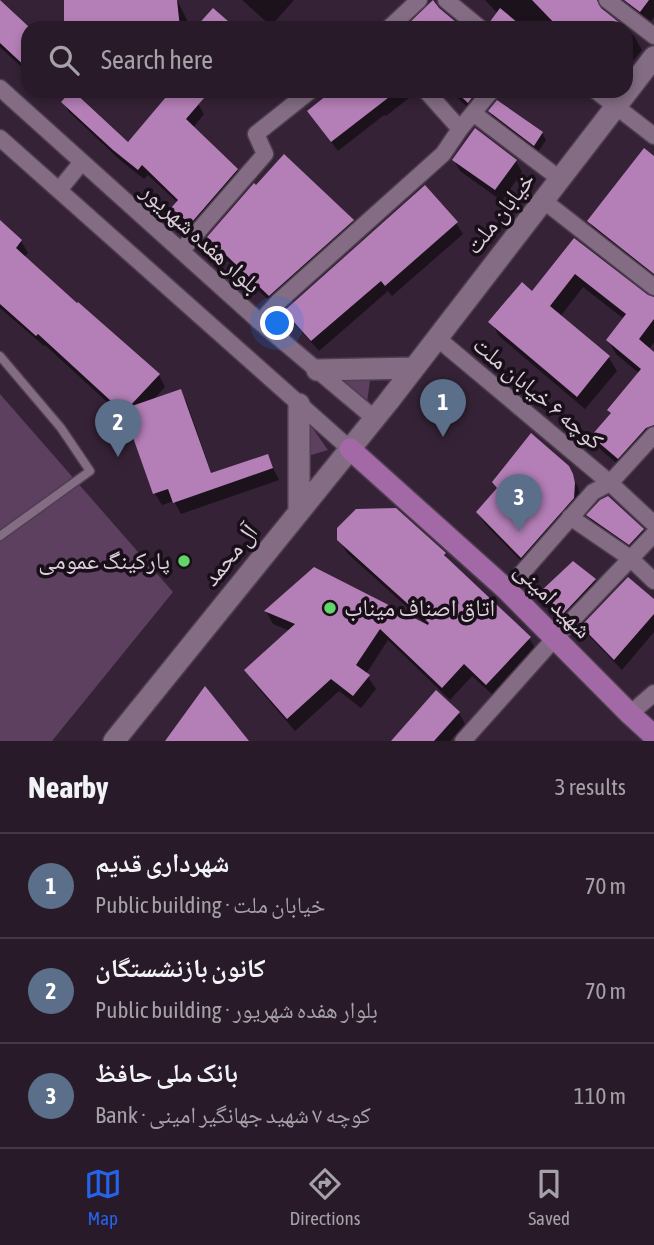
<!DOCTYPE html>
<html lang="en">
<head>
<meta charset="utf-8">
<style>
  body { margin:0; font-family:"Asap Condensed","Noto Naskh Arabic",sans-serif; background:#302330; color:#f1f3f6 }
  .you { position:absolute; left:278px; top:324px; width:24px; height:24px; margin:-18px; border:5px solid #fff; border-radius:50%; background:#1a73e8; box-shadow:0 0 0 10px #1a73e833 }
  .badge { display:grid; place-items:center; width:46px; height:46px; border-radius:50%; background:#2563eb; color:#fff; font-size:23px; font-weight:700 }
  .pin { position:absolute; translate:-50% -58px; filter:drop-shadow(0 2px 4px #0008) }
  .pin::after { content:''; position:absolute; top:37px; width:24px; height:21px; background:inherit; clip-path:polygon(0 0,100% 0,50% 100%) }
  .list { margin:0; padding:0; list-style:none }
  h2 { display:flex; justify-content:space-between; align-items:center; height:91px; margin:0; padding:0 28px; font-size:30px }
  h2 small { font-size:23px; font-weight:400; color:#a5a1a8 }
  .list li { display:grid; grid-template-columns:46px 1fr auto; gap:21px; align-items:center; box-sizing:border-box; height:105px; padding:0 28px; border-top:2px solid #443845 }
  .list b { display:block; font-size:26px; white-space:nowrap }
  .list p { margin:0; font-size:23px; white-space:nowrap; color:#a5a1a8 }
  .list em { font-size:23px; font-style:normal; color:#a5a1a8 }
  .icon { flex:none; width:38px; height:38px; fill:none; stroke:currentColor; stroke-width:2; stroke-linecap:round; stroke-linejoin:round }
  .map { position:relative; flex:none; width:654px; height:741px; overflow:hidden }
  .search { position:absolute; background:#281a28; box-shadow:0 4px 10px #0003; left:21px; right:21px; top:21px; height:77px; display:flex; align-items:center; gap:18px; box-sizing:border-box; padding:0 24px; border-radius:21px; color:#a5a1a8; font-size:26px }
  .sheet { height:406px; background:#281a28 }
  nav { display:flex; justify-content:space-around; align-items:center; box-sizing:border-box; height:98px; border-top:2px solid #443845; background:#281a28; font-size:19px; color:#a5a1a8 }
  nav a { display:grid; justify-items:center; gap:4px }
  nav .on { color:#2563eb }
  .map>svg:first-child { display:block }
  .green { fill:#5d405f }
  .shadow { fill:#0007 }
  .building { fill:#b47fb7 }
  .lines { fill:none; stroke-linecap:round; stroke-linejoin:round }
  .lane-casing { stroke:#4e3e4f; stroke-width:11 }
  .street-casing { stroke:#4e3e4f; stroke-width:19 }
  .secondary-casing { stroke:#4e3e4f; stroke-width:24 }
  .primary-casing { stroke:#4e3e4f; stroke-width:24 }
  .lane { stroke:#836c84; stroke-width:8 }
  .street { stroke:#836c84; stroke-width:16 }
  .secondary { stroke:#836c84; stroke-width:21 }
  .primary { stroke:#a369a6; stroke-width:21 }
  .poi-dot { fill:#62d469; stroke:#180f18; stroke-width:2.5 }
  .labels { text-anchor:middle; stroke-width:7; stroke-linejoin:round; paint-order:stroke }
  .street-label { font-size:24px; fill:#dccfdc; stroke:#180f18 }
  .poi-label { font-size:24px; fill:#dccfdc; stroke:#180f18; text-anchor:end }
</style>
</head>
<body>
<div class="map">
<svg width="654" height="741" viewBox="0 0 654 741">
  <rect width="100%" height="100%" fill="#352236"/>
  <!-- green -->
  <path class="green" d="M 371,374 L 367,402 L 338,381 Z
    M 0,394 L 173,592 L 52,741 L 0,741 Z
    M 309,423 L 328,450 L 301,458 Z"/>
  <!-- shadow -->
  <path class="shadow" d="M 68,0 L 177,0 L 187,20 L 188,28 L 68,28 Z
    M 242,0 L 294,0 L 271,26 Z
    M 485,0 L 654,0 L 654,17 L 648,25 L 606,9 L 605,14 L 623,28 L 492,28 L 498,14 Z
    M 0,12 L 28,29 L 28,73 L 0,47 Z
    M 626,30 L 634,36 L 642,50 L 626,69 Z
    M 174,91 L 183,91 L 198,104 L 204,114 L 193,128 L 237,170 L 243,180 L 191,230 L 179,218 L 173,208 L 178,203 L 148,175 L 144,179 L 120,160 L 69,112 L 63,102 L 128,144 Z
    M 335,91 L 405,91 L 409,98 L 386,116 L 384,115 L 338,151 L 315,121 Z
    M 450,91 L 501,91 L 498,95 L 491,98 L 477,116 Z
    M 490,111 L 542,133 L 546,140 L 538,152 L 494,119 Z
    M 654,158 L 654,281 L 597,235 L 589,221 Z
    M 454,160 L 516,161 L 522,172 L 502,201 L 460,171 Z
    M 352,221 L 360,235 L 278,309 L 217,251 L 209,237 Z
    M 0,222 L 21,241 L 28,253 L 24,257 L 159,375 L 165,387 L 152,401 L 180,391 L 187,403 L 212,475 L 267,456 L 279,480 L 181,514 L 174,501 L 162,505 L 155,494 L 130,423 L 45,345 L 44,346 L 0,308 Z
    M 456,223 L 463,234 L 392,296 L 388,291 L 319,351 L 293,322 L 287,311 Z
    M 574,240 L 654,302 L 654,342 L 649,349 L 654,354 L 654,441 L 626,471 L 601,450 L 594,436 L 612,415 L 609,410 L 640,374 L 616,354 L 608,340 L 624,319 L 583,287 L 560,317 L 609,358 L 617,371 L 585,409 L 499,336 L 491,322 L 533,294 Z
    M 567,467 L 578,487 L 580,495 L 528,568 L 485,524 L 478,513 L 498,489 L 494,482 Z
    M 589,516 L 643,530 L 649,541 L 636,555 L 595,527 Z
    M 339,539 L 445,554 L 450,564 L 529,638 L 537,651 L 494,696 L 472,676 L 450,700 L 388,640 L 366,674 L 376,689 L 361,708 L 339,691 L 295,731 L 254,683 L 246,670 L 290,631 L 273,624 L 266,611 L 428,626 L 347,553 Z
    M 573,563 L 595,580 L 599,588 L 568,620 L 548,598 L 544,591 Z
    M 654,602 L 654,632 L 622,670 L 590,637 L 583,626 Z
    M 459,713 L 465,724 L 450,741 L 397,741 Z"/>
  <!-- building -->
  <path class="building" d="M 0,0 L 28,26 L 28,69 L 0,43 Z
    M 64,0 L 177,0 L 180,28 L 64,28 Z
    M 433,0 L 439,8 L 463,28 L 404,28 Z
    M 532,0 L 597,0 L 601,8 L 626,28 L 559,28 Z
    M 624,0 L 649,0 L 640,12 Z
    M 213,8 L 236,28 L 195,28 Z
    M 500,8 L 524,28 L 490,28 L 489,23 Z
    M 71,91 L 73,91 L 128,142 L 171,91 L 210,91 L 186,119 L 238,169 L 192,222 L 188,222 L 171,208 L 178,200 L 142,165 L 138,170 L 113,150 L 61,102 Z
    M 332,91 L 397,91 L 331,142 L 307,111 Z
    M 455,91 L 477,91 L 468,103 Z
    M 497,100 L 543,132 L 534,146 L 488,111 Z
    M 475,128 L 517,160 L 495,190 L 452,160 Z
    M 644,148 L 654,156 L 654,274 L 587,221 Z
    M 284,154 L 354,220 L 269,296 L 207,237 L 254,183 L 256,185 Z
    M 425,185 L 458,222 L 385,286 L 381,281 L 311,341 L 284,311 Z
    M 0,220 L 22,240 L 16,248 L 77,303 L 78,302 L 160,374 L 129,407 L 181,389 L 211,473 L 268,454 L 273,468 L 173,503 L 168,489 L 153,494 L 124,412 L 124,413 L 38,334 L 36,336 L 0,304 Z
    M 574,238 L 648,295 L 654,297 L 654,319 L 639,339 L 654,352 L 654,425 L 646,428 L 618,459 L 591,436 L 611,413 L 607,410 L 641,369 L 606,340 L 626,314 L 575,274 L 550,306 L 610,356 L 577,397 L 488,322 L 522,282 L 532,291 Z
    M 531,433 L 569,466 L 573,474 L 575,483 L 574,498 L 521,558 L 476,512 L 497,488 L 492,482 Z
    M 608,496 L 644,529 L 629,545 L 586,515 L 600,500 Z
    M 396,508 L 446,553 L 444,555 L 531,637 L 486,685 L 464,664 L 442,688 L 380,629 L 356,665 L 370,675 L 353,696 L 331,679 L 287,719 L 244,670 L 295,624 L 264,611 L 314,567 L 428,625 L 429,623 L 337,540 L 337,528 L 356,509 Z
    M 573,561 L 596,579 L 563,614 L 541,591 Z
    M 628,577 L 654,599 L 654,614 L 614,660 L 581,626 Z
    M 205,686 L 249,741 L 165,741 Z
    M 436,690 L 460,712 L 434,741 L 391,741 Z"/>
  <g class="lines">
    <defs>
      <path id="lane" d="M 0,356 L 61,428 L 90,471 L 0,536"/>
      <path id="street" d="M 446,0 L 480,28
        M 607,0 L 654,36
        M 389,28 L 419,0
        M 0,88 L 260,322 L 374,418
        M 426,91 L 460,129
        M 596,91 L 654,136
        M 473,113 L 560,179
        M 0,138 L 350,449
        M 59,190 L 82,162
        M 544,201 L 654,287
        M 181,251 L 265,154 L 256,134 L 310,91
        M 260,322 L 278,302 L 443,154 L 460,129 L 491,91
        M 437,338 L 610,483 L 654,524
        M 570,517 L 630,558 L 654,581
        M 507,590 L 593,492 L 610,483 L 654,435
        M 630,714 L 654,693
        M 463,741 L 555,638 L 654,534"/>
      <path id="secondary" d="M 317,370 L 414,368
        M 299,512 L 299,404
        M 114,741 L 388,402 L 654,57"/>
      <path id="primary" d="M 350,449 L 507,590 L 630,714 L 654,736"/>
    </defs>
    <!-- lane casing -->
    <use href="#lane" class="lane-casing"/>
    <!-- street casing -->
    <use href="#street" class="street-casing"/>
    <!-- secondary casing -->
    <use href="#secondary" class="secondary-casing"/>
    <!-- primary casing -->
    <use href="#primary" class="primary-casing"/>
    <!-- lane -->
    <use href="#lane" class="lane"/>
    <!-- street -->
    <use href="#street" class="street"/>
    <!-- secondary -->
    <use href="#secondary" class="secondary"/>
    <!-- primary -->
    <use href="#primary" class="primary"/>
  </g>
  <!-- markers -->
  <g class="poi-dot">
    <circle cx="184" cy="561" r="7"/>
    <circle cx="330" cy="608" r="7"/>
  </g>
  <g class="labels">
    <!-- street labels -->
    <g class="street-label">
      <text transform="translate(500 213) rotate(-52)" y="8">خیابان ملت</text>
      <text transform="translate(201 238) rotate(42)" y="8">بلوار هفده شهریور</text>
      <text transform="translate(538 393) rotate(40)" y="8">کوچه ۶ خیابان ملت</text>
      <text transform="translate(230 555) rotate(-51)" y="8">آل محمد</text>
      <text transform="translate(553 600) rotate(45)" y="8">شهید امینی</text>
    </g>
    <!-- poi labels -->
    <g class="poi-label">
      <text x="170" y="569">پارکینگ عمومی</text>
      <text x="344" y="616" text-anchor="start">اتاق اصناف میناب</text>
    </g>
  </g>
</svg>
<div class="you"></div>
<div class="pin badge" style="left:443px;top:437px;background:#5c6f8a">1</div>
<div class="pin badge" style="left:118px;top:457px;background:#5c6f8a">2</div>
<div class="pin badge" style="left:519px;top:532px;background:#5c6f8a">3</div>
<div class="search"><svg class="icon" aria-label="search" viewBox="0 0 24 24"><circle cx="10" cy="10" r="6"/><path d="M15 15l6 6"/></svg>Search here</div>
</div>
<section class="sheet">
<h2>Nearby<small>3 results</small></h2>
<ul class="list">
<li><span class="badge" style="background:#5c6f8a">1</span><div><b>شهرداری قدیم</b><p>Public building · خیابان ملت</p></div><em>70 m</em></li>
<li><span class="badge" style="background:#5c6f8a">2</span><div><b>کانون بازنشستگان</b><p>Public building · بلوار هفده شهریور</p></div><em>70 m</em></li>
<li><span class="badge" style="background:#5c6f8a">3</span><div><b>بانک ملی حافظ</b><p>Bank · کوچه ۷ شهید جهانگیر امینی</p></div><em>110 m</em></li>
</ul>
</section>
<nav>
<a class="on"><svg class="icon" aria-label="map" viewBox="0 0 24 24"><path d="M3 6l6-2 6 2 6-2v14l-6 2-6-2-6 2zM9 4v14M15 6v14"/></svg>Map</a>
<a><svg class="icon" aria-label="directions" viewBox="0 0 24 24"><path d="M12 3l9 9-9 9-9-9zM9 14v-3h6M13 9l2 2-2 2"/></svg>Directions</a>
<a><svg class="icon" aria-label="saved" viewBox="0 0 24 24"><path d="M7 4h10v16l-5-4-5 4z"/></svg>Saved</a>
</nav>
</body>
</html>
